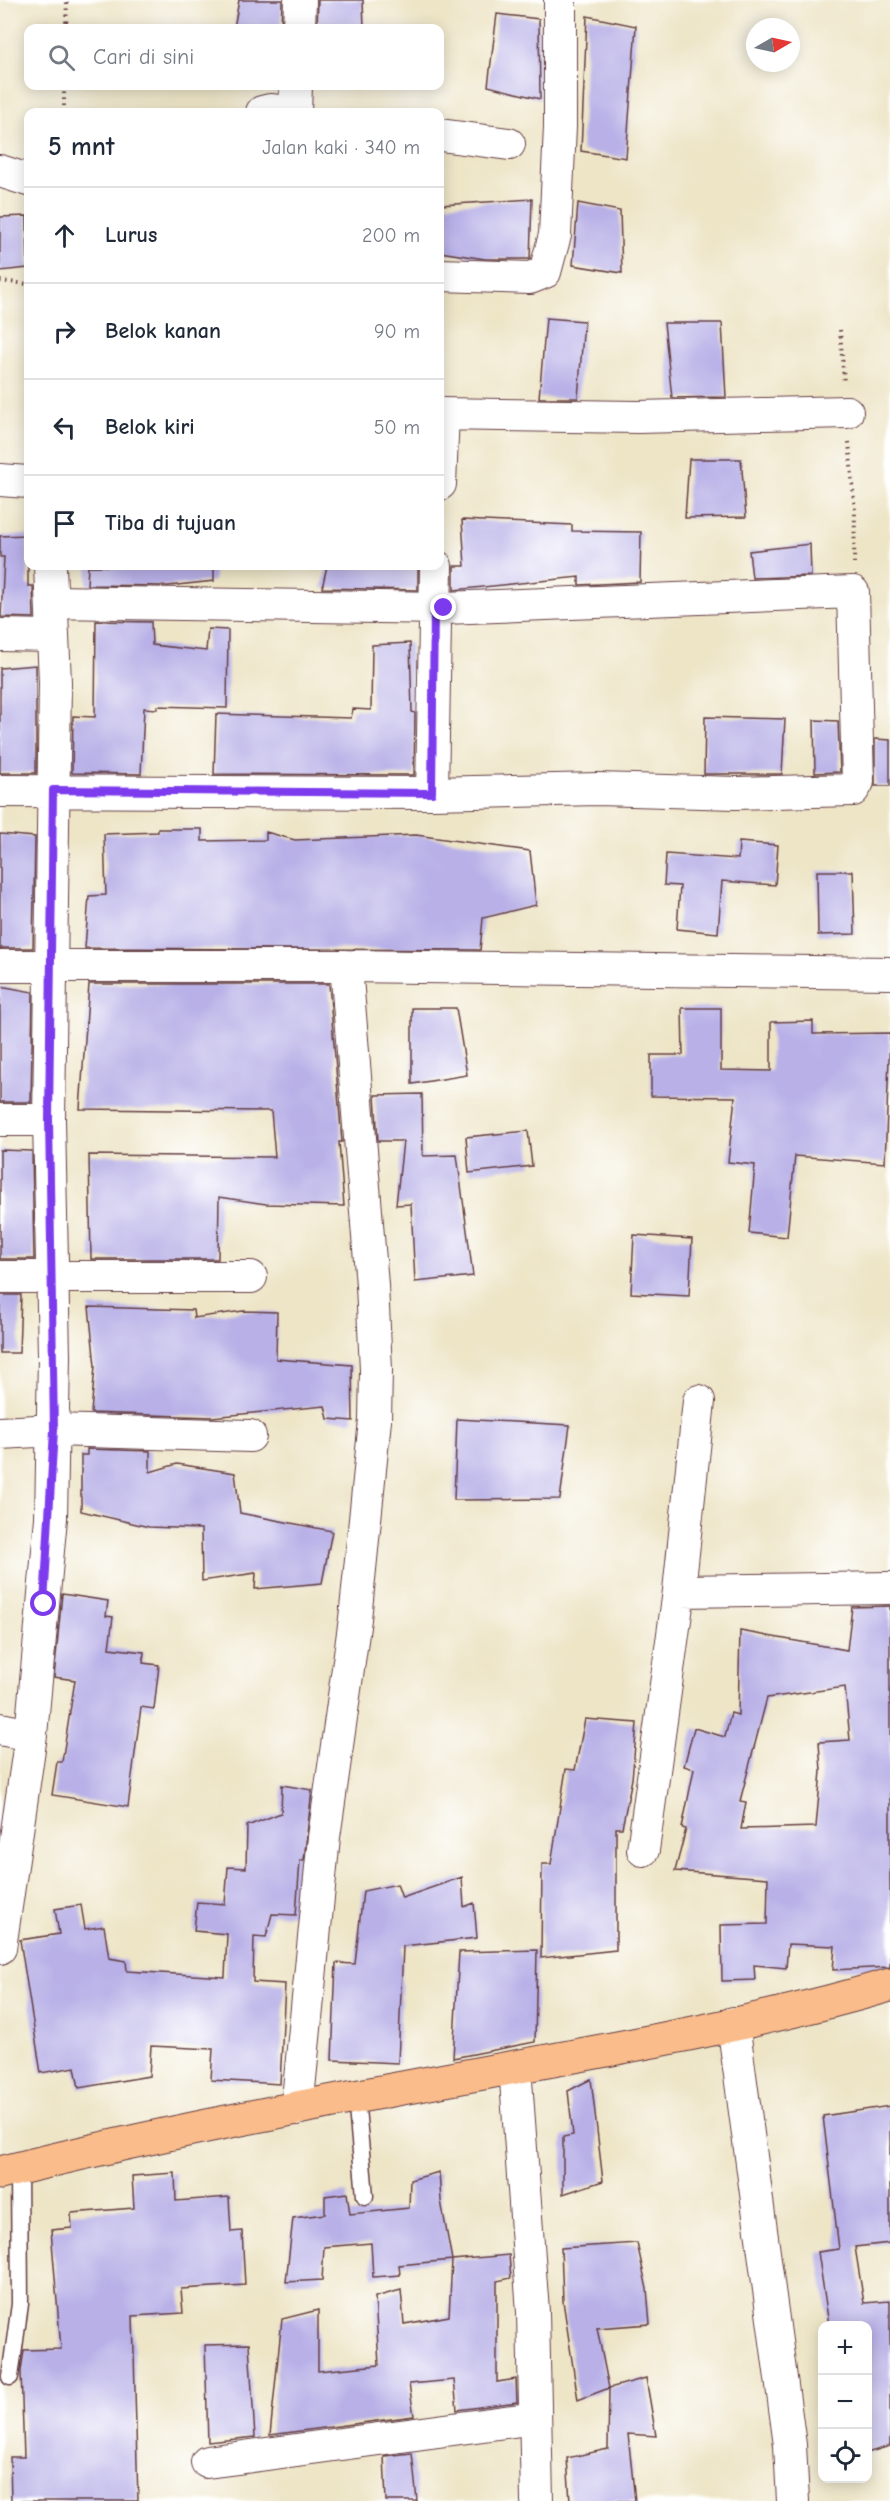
<!DOCTYPE html>
<html lang="id">
<head>
<meta charset="utf-8">
<style>
  body { margin:0; font-family:"Comic Neue",sans-serif; background:#f2f2f3; color:#1f2937 }
  .controls { position:absolute; right:18px; bottom:18px; display:grid; overflow:hidden; border-radius:12px; box-shadow:0 3px 15px #0003 }
  .controls button { width:54px; height:54px; display:grid; place-items:center; padding:0; border:0; border-bottom:2px solid #e0e1e3; background:#fff; color:#1f2937; font:30px sans-serif }
  .compass { position:absolute; left:746px; top:18px; width:54px; height:54px; border-radius:50%; background:#fff; box-shadow:0 3px 15px #0003; rotate:81deg }
  .stop { position:absolute; width:18px; height:18px; margin:-14px; border:4px solid #7c3aed; border-radius:50%; background:#fff }
  .stop.end { background:#7c3aed; border-color:#fff; box-shadow:0 2px 6px #0008 }
  .list { margin:0; padding:0; list-style:none }
  h2 { display:flex; justify-content:space-between; align-items:center; height:78px; margin:0; padding:0 24px; font-size:26px }
  h2 small { font-size:20px; font-weight:400; color:#747a83 }
  .list li { display:grid; grid-template-columns:39px 1fr auto; gap:18px; align-items:center; box-sizing:border-box; height:96px; padding:0 24px; border-top:2px solid #e0e1e3 }
  .list b { display:block; font-size:22px; white-space:nowrap }
  .list em { font-size:20px; font-style:normal; color:#747a83 }
  .icon { flex:none; width:33px; height:33px; fill:none; stroke:currentColor; stroke-width:2; stroke-linecap:round; stroke-linejoin:round }
  .map { position:relative; flex:none; width:890px; height:2501px; overflow:hidden }
  .search { position:absolute; background:#fff; box-shadow:0 3px 15px #0003; left:24px; top:24px; width:420px; height:66px; display:flex; align-items:center; gap:15px; box-sizing:border-box; padding:0 21px; border-radius:12px; color:#747a83; font-size:22px }
  .panel { position:absolute; background:#fff; box-shadow:0 3px 15px #0003; left:24px; top:108px; width:420px; height:462px; border-radius:12px }
  .map>svg:first-child { display:block }
  .building { fill:#b8b0e7; fill-rule:evenodd }
  .lines { fill:none; stroke-linecap:round; stroke-linejoin:round }
  .lane-casing { stroke:#633d42; stroke-width:19 }
  .street-casing { stroke:#633d42; stroke-width:34 }
  .highway-casing { stroke:#633d42; stroke-width:35 }
  .path { stroke:#633d42; stroke-width:4; stroke-dasharray:1.5 4.5; stroke-linecap:butt }
  .lane { stroke:#fff; stroke-width:16 }
  .street { stroke:#fff; stroke-width:32 }
  .highway { stroke:#fabc8b; stroke-width:33 }
  .route { stroke:#7c3aed; stroke-width:8 }
</style>
</head>
<body>
<div class="map">
<svg width="890" height="2501" viewBox="0 0 890 2501">
  <rect width="100%" height="100%" fill="#fff"/>
  <filter id="ink" filterUnits="userSpaceOnUse"><feTurbulence type="fractalNoise" baseFrequency=".0167" numOctaves="2"/><feDisplacementMap in="SourceGraphic" scale="12" xChannelSelector="R" yChannelSelector="G"/><feConvolveMatrix kernelMatrix="1 2 1 2 8 2 1 2 1" color-interpolation-filters="sRGB"/></filter>
  <filter id="wash" filterUnits="userSpaceOnUse"><feTurbulence type="fractalNoise" baseFrequency=".008" numOctaves="4" result="noise"/><feDisplacementMap in="SourceGraphic" scale="24" xChannelSelector="R" yChannelSelector="G"/><feGaussianBlur stdDeviation="1.35" result="paint"/><feColorMatrix in="noise" values="0 0 0 0 0 0 0 0 0 0 0 0 0 0 0 0 0 1.4 0 .05"/><feComposite in="paint" operator="in"/></filter>
  <g filter="url(#wash)">
    <rect width="100%" height="100%" fill="#eee5c7"/>
    <g id="blocks">
      <!-- building -->
      <path class="building" d="M 239,0 L 282,0 L 281,28 L 234,28 Z
        M 318,0 L 363,0 L 364,28 L 317,28 Z
        M 497,14 L 539,19 L 540,99 L 488,86 Z
        M 587,16 L 636,26 L 626,158 L 581,151 Z
        M 532,199 L 530,259 L 485,259 L 440,252 L 440,205 Z
        M 578,203 L 620,211 L 622,273 L 573,265 Z
        M 27,216 L 28,268 L 0,271 L 0,217 Z
        M 546,318 L 584,321 L 578,398 L 539,398 Z
        M 664,323 L 722,323 L 726,397 L 672,398 Z
        M 689,459 L 741,459 L 746,517 L 685,518 Z
        M 462,520 L 572,525 L 572,531 L 641,532 L 640,582 L 579,585 L 579,577 L 454,590 L 454,566 L 465,566 Z
        M 28,535 L 28,586 L 33,586 L 34,618 L 1,617 L 4,557 L 0,557 L 0,536 Z
        M 810,544 L 811,576 L 752,578 L 749,551 Z
        M 88,566 L 214,566 L 214,581 L 168,586 L 87,585 Z
        M 327,566 L 418,566 L 418,590 L 322,588 Z
        M 96,621 L 151,622 L 152,645 L 206,651 L 208,629 L 228,630 L 227,708 L 157,706 L 157,709 L 144,708 L 141,774 L 72,773 L 73,716 L 95,717 Z
        M 410,643 L 412,712 L 415,713 L 414,775 L 214,774 L 216,714 L 351,718 L 353,709 L 371,710 L 372,645 Z
        M 36,665 L 36,773 L 0,773 L 0,668 Z
        M 705,717 L 785,719 L 782,774 L 704,774 Z
        M 814,720 L 838,721 L 840,772 L 815,773 Z
        M 875,739 L 890,740 L 890,786 L 875,786 Z
        M 158,829 L 202,829 L 202,841 L 266,840 L 266,832 L 295,840 L 416,835 L 530,851 L 536,905 L 483,918 L 480,950 L 85,948 L 89,896 L 106,895 L 104,834 L 158,832 Z
        M 0,834 L 35,837 L 33,948 L 0,948 Z
        M 739,842 L 778,845 L 775,885 L 722,881 L 718,933 L 677,929 L 680,886 L 664,885 L 666,854 L 738,859 Z
        M 817,871 L 853,871 L 855,934 L 818,935 Z
        M 89,984 L 329,984 L 342,1142 L 339,1142 L 344,1206 L 266,1204 L 219,1197 L 218,1259 L 91,1259 L 89,1155 L 275,1157 L 271,1111 L 80,1109 Z
        M 0,986 L 33,992 L 31,1102 L 0,1102 Z
        M 412,1008 L 456,1008 L 467,1075 L 412,1084 Z
        M 682,1008 L 721,1008 L 721,1070 L 771,1071 L 771,1022 L 813,1021 L 813,1034 L 890,1033 L 885,1163 L 795,1156 L 787,1237 L 749,1233 L 755,1165 L 728,1162 L 735,1097 L 651,1096 L 651,1055 L 683,1055 Z
        M 422,1094 L 423,1156 L 457,1155 L 473,1276 L 415,1282 L 411,1204 L 396,1205 L 403,1141 L 378,1141 L 375,1095 Z
        M 528,1131 L 532,1166 L 469,1173 L 466,1137 Z
        M 0,1150 L 32,1151 L 34,1259 L 0,1259 Z
        M 634,1235 L 692,1239 L 689,1296 L 631,1293 Z
        M 0,1295 L 21,1295 L 19,1353 L 0,1353 Z
        M 89,1307 L 193,1310 L 194,1318 L 243,1311 L 277,1312 L 276,1359 L 352,1365 L 353,1421 L 328,1419 L 325,1406 L 212,1417 L 91,1413 L 95,1366 Z
        M 457,1419 L 570,1425 L 560,1499 L 454,1500 Z
        M 87,1449 L 150,1451 L 150,1472 L 177,1464 L 235,1473 L 240,1513 L 332,1531 L 322,1583 L 255,1589 L 256,1573 L 202,1581 L 201,1529 L 149,1527 L 81,1511 L 81,1455 L 87,1455 Z
        M 62,1594 L 108,1601 L 106,1616 L 113,1617 L 109,1648 L 144,1652 L 143,1663 L 159,1665 L 154,1709 L 141,1707 L 128,1807 L 52,1795 L 57,1762 L 62,1762 L 75,1680 L 54,1677 Z
        M 890,1606 L 890,1967 L 833,1970 L 835,1946 L 788,1944 L 786,1968 L 754,1965 L 755,1980 L 722,1981 L 721,1925 L 767,1924 L 768,1878 L 675,1871 L 686,1829 L 682,1828 L 694,1769 L 684,1766 L 694,1728 L 725,1737 L 731,1713 L 738,1715 L 740,1631 L 847,1650 L 852,1607 ZM 845,1687 L 850,1740 L 819,1742 L 821,1771 L 816,1827 L 741,1829 L 746,1802 L 740,1801 L 767,1698 Z
        M 585,1719 L 637,1723 L 632,1779 L 622,1828 L 616,1828 L 616,1950 L 541,1958 L 542,1864 L 551,1864 L 566,1769 L 575,1770 Z
        M 282,1785 L 312,1790 L 304,1860 L 300,1860 L 296,1915 L 272,1914 L 266,1937 L 254,1936 L 253,1982 L 285,1984 L 280,2084 L 211,2080 L 213,2049 L 151,2046 L 149,2076 L 79,2088 L 75,2067 L 41,2073 L 20,1940 L 59,1934 L 55,1909 L 81,1905 L 85,1929 L 104,1926 L 109,1958 L 126,1961 L 127,1971 L 225,1977 L 227,1934 L 194,1931 L 197,1902 L 225,1904 L 228,1867 L 246,1868 L 247,1826 L 281,1813 Z
        M 462,1877 L 464,1907 L 474,1903 L 477,1938 L 403,1946 L 398,2063 L 332,2060 L 336,1963 L 355,1964 L 363,1891 L 397,1884 L 402,1898 Z
        M 537,1950 L 535,2042 L 453,2058 L 459,1952 Z
        M 591,2079 L 603,2181 L 563,2194 L 563,2137 L 573,2135 L 568,2091 Z
        M 890,2106 L 890,2243 L 855,2247 L 864,2303 L 890,2301 L 890,2446 L 867,2453 L 867,2325 L 829,2325 L 818,2252 L 839,2249 L 823,2116 Z
        M 439,2172 L 441,2201 L 452,2260 L 399,2265 L 400,2275 L 373,2277 L 371,2243 L 324,2247 L 322,2280 L 286,2282 L 293,2218 L 325,2214 L 325,2196 L 347,2193 L 350,2214 L 409,2208 L 410,2180 Z
        M 175,2173 L 176,2201 L 229,2197 L 231,2232 L 242,2231 L 245,2285 L 181,2289 L 183,2313 L 133,2316 L 138,2501 L 11,2501 L 10,2457 L 24,2457 L 21,2371 L 24,2350 L 61,2349 L 51,2230 L 72,2228 L 71,2213 L 134,2208 L 132,2176 Z
        M 637,2243 L 647,2289 L 650,2324 L 597,2328 L 609,2388 L 578,2400 L 563,2301 L 561,2248 Z
        M 509,2255 L 511,2278 L 497,2281 L 497,2382 L 516,2379 L 517,2402 L 457,2410 L 454,2380 L 409,2384 L 414,2416 L 270,2435 L 282,2319 L 318,2310 L 318,2371 L 379,2365 L 375,2297 L 401,2290 L 404,2324 L 449,2316 L 452,2260 Z
        M 249,2344 L 255,2437 L 208,2442 L 205,2345 Z
        M 646,2378 L 656,2436 L 628,2434 L 635,2501 L 570,2501 L 567,2458 L 608,2449 L 609,2388 Z
        M 412,2453 L 417,2501 L 386,2501 L 384,2456 Z"/>
    </g>
  </g>
  <g filter="url(#ink)">
    <use href="#blocks" fill-opacity="0" stroke="#633d42" stroke-width="1.5"/>
    <g class="lines">
      <defs>
        <path id="lane" d="M 356,2097 L 365,2196
          M 10,2377 L 20,2304 L 19,2168"/>
        <path id="street" d="M 299,28 L 300,0
          M 262,112 L 270,110 L 290,112
          M 295,112 L 296,86
          M 440,135 L 509,144
          M 0,171 L 28,180
          M 440,275 L 530,278 L 545,272 L 555,235 L 560,127 L 560,0
          M 440,414 L 638,417 L 847,412
          M 0,480 L 28,482
          M 440,484 L 443,414
          M 0,635 L 53,636
          M 0,791 L 432,793 L 598,789 L 736,793 L 853,790 L 858,782 L 853,592 L 444,608 L 52,602
          M 432,793 L 436,566
          M 0,966 L 346,966 L 890,973
          M 0,1120 L 49,1120
          M 0,1277 L 251,1277
          M 0,1433 L 54,1430 L 250,1436
          M 679,1591 L 699,1401
          M 0,1729 L 31,1735
          M 643,1850 L 679,1591 L 890,1588
          M 0,1948 L 31,1735 L 51,1518 L 54,1356 L 49,1120 L 55,682 L 50,566
          M 733,2023 L 790,2445 L 793,2501
          M 515,2067 L 533,2312 L 537,2501
          M 297,2109 L 324,1837 L 355,1619 L 375,1420 L 376,1370 L 372,1285 L 346,966
          M 207,2462 L 535,2418"/>
        <path id="highway" d="M 0,2173 C 169,2130 343,2099 515,2067 C 641,2044 767,2021 890,1985"/>
      </defs>
      <!-- lane casing -->
      <use href="#lane" class="lane-casing"/>
      <!-- street casing -->
      <use href="#street" class="street-casing"/>
      <!-- highway casing -->
      <use href="#highway" class="highway-casing"/>
      <!-- path -->
      <path class="path" d="M 66,28 L 67,0
        M 64,112 L 64,86
        M 0,281 L 28,284
        M 840,330 L 844,383
        M 849,442 L 855,512 L 854,563"/>
      <!-- lane -->
      <use href="#lane" class="lane"/>
      <!-- street -->
      <use href="#street" class="street"/>
      <!-- highway -->
      <use href="#highway" class="highway"/>
    </g>
  </g>
  <g class="lines" filter="url(#ink)">
    <!-- route -->
    <path class="route" d="M 44,1604 L 54,1430 L 49,1120 L 53,790 L 432,793 L 434,608 L 444,608"/>
  </g>
</svg>
<div class="controls">
<button>+</button>
<button>−</button>
<button><svg class="icon" aria-label="locate" viewBox="0 0 24 24"><circle cx="12" cy="12" r="6"/><path d="M12 2v4M12 18v4M2 12h4M18 12h4"/></svg></button>
</div>
<svg class="compass" viewBox="-18 -18 36 36"><path d="M0-13l5 13h-10z" fill="#e53935"/><path d="M0 13l5-13h-10z" fill="#747a83"/></svg>
<div class="stop" style="left:44px;top:1604px"></div>
<div class="stop end" style="left:444px;top:608px"></div>
<div class="search"><svg class="icon" aria-label="search" viewBox="0 0 24 24"><circle cx="10" cy="10" r="6"/><path d="M15 15l6 6"/></svg>Cari di sini</div>
<section class="panel">
<h2>5 mnt<small>Jalan kaki · 340 m</small></h2>
<ul class="list">
<li><svg class="icon" aria-label="ahead" viewBox="0 0 24 24"><path d="M12 20V5M6 11l6-6 6 6"/></svg><div><b>Lurus</b></div><em>200 m</em></li>
<li><svg class="icon" aria-label="right" viewBox="0 0 24 24"><path d="M7 20v-9h11M14 6l5 5-5 5"/></svg><div><b>Belok kanan</b></div><em>90 m</em></li>
<li><svg class="icon" aria-label="left" viewBox="0 0 24 24"><path d="M17 20v-9H6M10 6l-5 5 5 5"/></svg><div><b>Belok kiri</b></div><em>50 m</em></li>
<li><svg class="icon" aria-label="arrive" viewBox="0 0 24 24"><path d="M6 21V4h12l-3 4 3 4H6"/></svg><div><b>Tiba di tujuan</b></div></li>
</ul>
</section>
</div>
</body>
</html>
